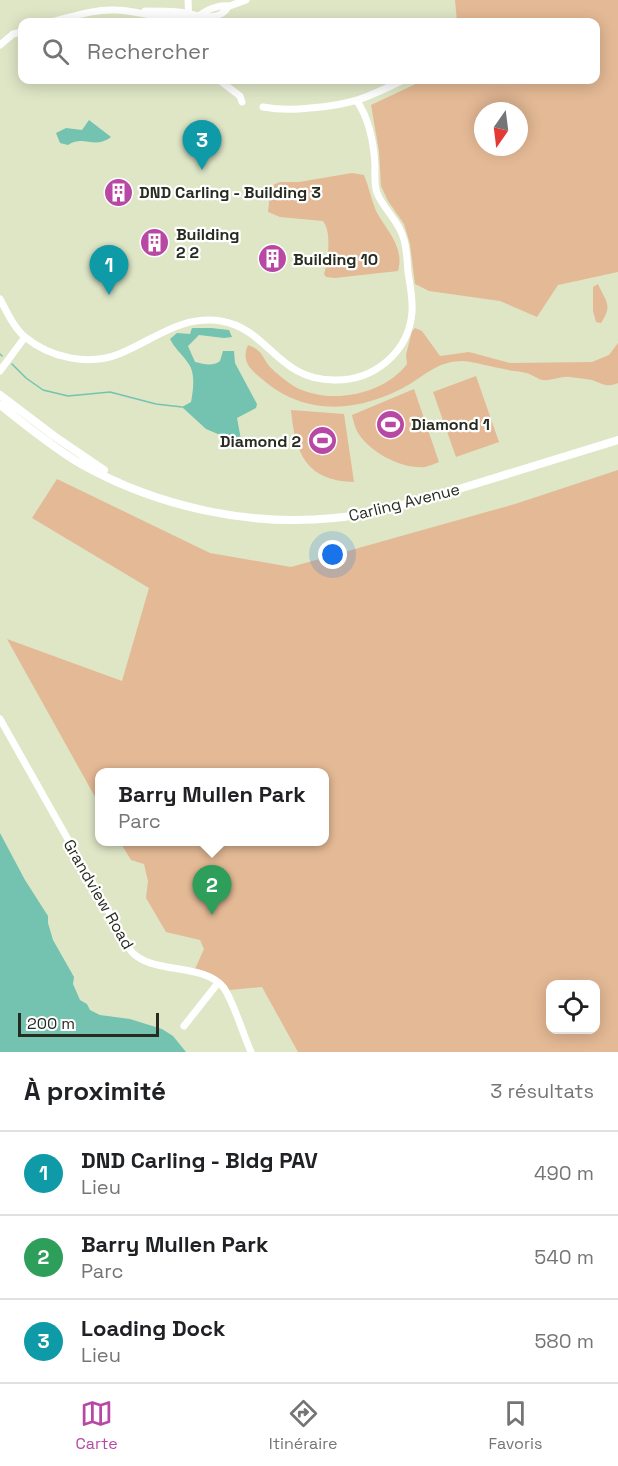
<!DOCTYPE html>
<html lang="fr">
<head>
<meta charset="utf-8">
<style>
  body { margin:0; font-family:"Space Grotesk",sans-serif; background:#f2f2f2; color:#202124 }
  .controls { position:absolute; right:18px; bottom:18px; display:grid; overflow:hidden; border-radius:12px; box-shadow:0 3px 15px #0003 }
  .controls button { width:54px; height:54px; display:grid; place-items:center; padding:0; border:0; border-bottom:2px solid #e0e0e0; background:#fff; color:#202124; font:30px sans-serif }
  .compass { position:absolute; left:474px; top:102px; width:54px; height:54px; border-radius:50%; background:#fff; box-shadow:0 3px 15px #0003; rotate:194deg }
  .scale { position:absolute; left:18px; bottom:15px; width:141px; box-sizing:border-box; padding-left:6px; border:3px solid #282b1f; border-top:0; font-size:16px; line-height:21px; white-space:nowrap; color:#282b1f; -webkit-text-stroke:4px #fff; paint-order:stroke }
  .you { position:absolute; left:333px; top:555px; width:21px; height:21px; margin:-15px; border:4px solid #fff; border-radius:50%; background:#1a73e8; box-shadow:0 0 0 9px #1a73e833 }
  .badge { display:grid; place-items:center; width:39px; height:39px; border-radius:50%; background:#b848a4; color:#fff; font-size:20px; font-weight:700 }
  .pin { position:absolute; translate:-50% -50px; filter:drop-shadow(0 2px 3px #0008) }
  .pin::after { content:''; position:absolute; top:32px; width:21px; height:18px; background:inherit; clip-path:polygon(0 0,100% 0,50% 100%) }
  .popup { position:absolute; left:95px; top:768px; width:234px; height:78px; box-sizing:border-box; display:grid; place-content:center; border-radius:12px; background:#fff; filter:drop-shadow(0 2px 4px #0005); font-size:20px; white-space:nowrap; color:#757577 }
  .popup b { font-size:22px; color:#202124 }
  .popup::after { content:''; position:absolute; left:50%; top:100%; margin-left:-12px; border:12px solid transparent; border-top-color:#fff }
  .list { margin:0; padding:0; list-style:none }
  h2 { display:flex; justify-content:space-between; align-items:center; height:78px; margin:0; padding:0 24px; font-size:26px }
  h2 small { font-size:20px; font-weight:400; color:#757577 }
  .list li { display:grid; grid-template-columns:39px 1fr auto; gap:18px; align-items:center; box-sizing:border-box; height:84px; padding:0 24px; border-top:2px solid #e0e0e0 }
  .list b { display:block; font-size:22px; white-space:nowrap }
  .list p { margin:0; font-size:20px; white-space:nowrap; color:#757577 }
  .list em { font-size:20px; font-style:normal; color:#757577 }
  .icon { flex:none; width:33px; height:33px; fill:none; stroke:currentColor; stroke-width:2; stroke-linecap:round; stroke-linejoin:round }
  .map { position:relative; flex:none; width:618px; height:1052px; overflow:hidden }
  .search { position:absolute; background:#fff; box-shadow:0 3px 15px #0003; left:18px; right:18px; top:18px; height:66px; display:flex; align-items:center; gap:15px; box-sizing:border-box; padding:0 21px; border-radius:12px; color:#757577; font-size:22px }
  .sheet { height:330px; background:#fff }
  nav { display:flex; justify-content:space-around; align-items:center; box-sizing:border-box; height:84px; border-top:2px solid #e0e0e0; background:#fff; font-size:16px; color:#757577 }
  nav a { display:grid; justify-items:center; gap:3px }
  nav .on { color:#b848a4 }
  .map>svg:first-child { display:block }
  .green { fill:#e4b995; fill-rule:evenodd }
  .water { fill:#74c3b0 }
  .lines { fill:none; stroke-linecap:round; stroke-linejoin:round }
  .stream { stroke:#74c3b0; stroke-width:1.5 }
  .minor { stroke:#fff; stroke-width:7 }
  .major { stroke:#fff; stroke-width:8 }
  .labels { text-anchor:middle; stroke-width:4.5; stroke-linejoin:round; paint-order:stroke }
  .poi-label { font-size:16px; font-weight:bold; fill:#282b1f; stroke:#fff; text-anchor:start }
  .street-label { font-size:16px; fill:#282b1f; stroke:#fff }
</style>
</head>
<body>
<div class="map">
<svg width="618" height="1052" viewBox="0 0 618 1052">
  <rect width="100%" height="100%" fill="#dee6c6"/>
  <!-- green -->
  <path class="green" d="M 455,0 L 618,0 L 618,272 L 558,285 L 537,317 L 500,301 L 429,291 L 415,284 L 410,244 L 404,224 L 388,201 L 381,186 L 379,151 L 371,105 L 424,80 L 596,80 L 596,22 L 457,22 ZM 483,111 L 519,111 L 519,147 L 483,147 Z
    M 352,173 L 364,175 C 369,187 371,199 376,211 C 386,230 405,247 398,271 L 335,278 L 326,277 L 324,274 C 328,260 332,232 323,221 L 280,217 L 268,212 L 271,186 L 280,182 L 299,182 Z
    M 598,284 C 606,302 613,305 601,323 L 596,322 L 593,311 L 593,287 Z
    M 415,328 L 422,331 L 440,356 L 469,352 L 510,363 L 592,362 L 609,355 L 618,343 L 618,383 C 607,388 603,384 592,380 C 586,379 577,378 570,377 C 561,376 552,381 543,380 C 537,379 532,374 526,373 C 519,371 511,371 504,369 C 490,367 477,362 463,361 C 440,361 429,372 410,384 C 362,412 306,418 262,379 C 250,369 241,361 248,345 C 263,351 261,356 270,367 C 276,373 285,380 292,385 C 326,406 383,396 407,364 L 406,355 L 412,331 Z
    M 476,376 L 499,442 L 456,457 L 433,392 Z
    M 414,389 L 439,462 C 434,464 429,466 425,467 C 401,469 371,453 358,433 C 355,428 353,420 352,415 Z
    M 291,410 L 344,414 L 354,482 C 307,481 295,454 291,410 Z
    M 618,470 L 618,1052 L 298,1052 L 262,987 L 229,990 C 219,978 210,973 195,969 L 204,949 L 200,940 L 166,932 L 146,898 L 148,881 L 144,864 L 131,860 L 120,842 L 324,842 L 324,772 L 100,772 L 99,804 L 7,639 L 122,681 L 149,588 L 32,518 L 57,479 L 210,553 L 291,567 L 515,504 ZM 550,984 L 596,984 L 596,1030 L 550,1030 Z"/>
  <!-- water -->
  <path class="water" d="M 89,120 L 111,137 C 94,150 84,134 68,145 L 60,143 L 56,133 L 66,128 L 82,130 Z
    M 192,328 L 211,328 L 229,330 L 232,337 L 224,338 L 199,335 L 188,346 L 195,362 C 204,364 212,367 220,361 L 223,351 L 234,351 L 235,363 L 257,404 L 256,408 L 237,418 L 242,445 L 233,446 L 225,437 L 206,429 L 182,407 L 191,402 C 193,391 196,373 188,363 C 182,354 175,349 170,339 L 177,333 L 190,334 Z
    M 0,833 L 25,880 L 48,916 L 48,923 L 53,940 L 74,977 L 73,984 L 80,1000 L 87,1004 L 90,1010 L 100,1015 L 130,1019 L 162,1029 L 173,1036 L 186,1052 L 0,1052 Z"/>
  <g class="lines">
    <!-- stream -->
    <path class="stream" d="M 0,354 L 2,356
      M 12,364 L 26,378 L 43,390 L 68,396 L 110,392 L 156,404 L 182,407"/>
    <!-- minor -->
    <path class="minor" d="M 188,0 L 189,22
      M 227,7 L 246,0
      M 145,11 C 156,11 168,11 179,12 C 196,14 217,25 229,6
      M 199,16 C 207,9 219,5 229,6
      M 51,22 C 72,17 93,9 115,10 C 141,10 164,23 190,15
      M 0,45 L 13,34 L 22,32
      M 219,80 L 240,96 L 242,102
      M 263,107 C 279,110 294,110 310,108 C 351,105 367,98 403,80
      M 0,299 C 7,312 14,328 25,337 C 50,358 89,366 119,354 C 154,340 180,315 221,321 C 269,329 277,380 334,380 C 374,381 409,352 412,312 C 413,299 410,285 408,272 C 407,261 407,250 404,240 C 400,222 384,210 377,193 C 374,185 375,175 375,166 C 374,145 369,119 357,101
      M 0,371 L 25,337
      M 0,719 L 131,951 C 151,975 204,962 224,988 C 234,1003 243,1034 251,1052
      M 184,1026 L 218,983"/>
    <!-- major -->
    <path class="major" d="M 0,395 L 54,436 L 104,470
      M 0,405 C 26,425 52,447 81,464 C 156,506 248,527 334,518 C 377,514 420,500 462,488 C 514,472 566,456 618,440"/>
  </g>
  <!-- icons -->
  <defs>
    <symbol id="building-disc" viewBox="-11 -11 22 22"><circle r="9.5" fill="#b848a4" stroke="#fff"/><path d="M-4-6H4V6H1V3H-1V6H-4ZM-2.5-4.3h1.7v1.8h-1.7ZM.8-4.3h1.7v1.8H.8ZM-2.5-1h1.7V.8h-1.7ZM.8-1h1.7V.8H.8Z" fill="#fff"/></symbol>
    <symbol id="stadium-disc" viewBox="-11 -11 22 22"><circle r="9.5" fill="#b848a4" stroke="#fff"/><path d="M0-5a6.5 5 0 1 0 0 10a6.5 5 0 1 0 0-10ZM-3.5-1.8h7v3.6h-7Z" fill="#fff"/></symbol>
  </defs>
  <g fill-rule="evenodd">
    <use href="#building-disc" x="102" y="176" width="33" height="33"/>
    <use href="#building-disc" x="138" y="226" width="33" height="33"/>
    <use href="#building-disc" x="256" y="242" width="33" height="33"/>
    <use href="#stadium-disc" x="374" y="408" width="33" height="33"/>
    <use href="#stadium-disc" x="306" y="424" width="33" height="33"/>
  </g>
  <g class="labels">
    <!-- poi labels -->
    <g class="poi-label">
      <text x="139" y="198">DND Carling - Building 3</text>
      <text x="176" y="240">Building<tspan x="176" dy="18">2 2</tspan></text>
      <text x="293" y="265">Building 10</text>
      <text x="411" y="430">Diamond 1</text>
      <text x="301" y="447" text-anchor="end">Diamond 2</text>
    </g>
    <!-- street labels -->
    <g class="street-label">
      <text transform="translate(404 502) rotate(-14)" y="6">Carling Avenue</text>
      <text transform="translate(99 894) rotate(60)" y="6">Grandview Road</text>
    </g>
  </g>
</svg>
<div class="controls">
<button><svg class="icon" aria-label="locate" viewBox="0 0 24 24"><circle cx="12" cy="12" r="6"/><path d="M12 2v4M12 18v4M2 12h4M18 12h4"/></svg></button>
</div>
<svg class="compass" viewBox="-18 -18 36 36"><path d="M0-13l5 13h-10z" fill="#e53935"/><path d="M0 13l5-13h-10z" fill="#757577"/></svg>
<div class="scale">200 m</div>
<div class="you"></div>
<div class="pin badge" style="left:109px;top:295px;background:#0f9aa8">1</div>
<div class="pin badge" style="left:212px;top:915px;background:#2e9e5b">2</div>
<div class="popup"><b>Barry Mullen Park</b>Parc</div>
<div class="pin badge" style="left:202px;top:170px;background:#0f9aa8">3</div>
<div class="search"><svg class="icon" aria-label="search" viewBox="0 0 24 24"><circle cx="10" cy="10" r="6"/><path d="M15 15l6 6"/></svg>Rechercher</div>
</div>
<section class="sheet">
<h2>À proximité<small>3 résultats</small></h2>
<ul class="list">
<li><span class="badge" style="background:#0f9aa8">1</span><div><b>DND Carling - Bldg PAV</b><p>Lieu</p></div><em>490 m</em></li>
<li><span class="badge" style="background:#2e9e5b">2</span><div><b>Barry Mullen Park</b><p>Parc</p></div><em>540 m</em></li>
<li><span class="badge" style="background:#0f9aa8">3</span><div><b>Loading Dock</b><p>Lieu</p></div><em>580 m</em></li>
</ul>
</section>
<nav>
<a class="on"><svg class="icon" aria-label="map" viewBox="0 0 24 24"><path d="M3 6l6-2 6 2 6-2v14l-6 2-6-2-6 2zM9 4v14M15 6v14"/></svg>Carte</a>
<a><svg class="icon" aria-label="directions" viewBox="0 0 24 24"><path d="M12 3l9 9-9 9-9-9zM9 14v-3h6M13 9l2 2-2 2"/></svg>Itinéraire</a>
<a><svg class="icon" aria-label="saved" viewBox="0 0 24 24"><path d="M7 4h10v16l-5-4-5 4z"/></svg>Favoris</a>
</nav>
</body>
</html>
